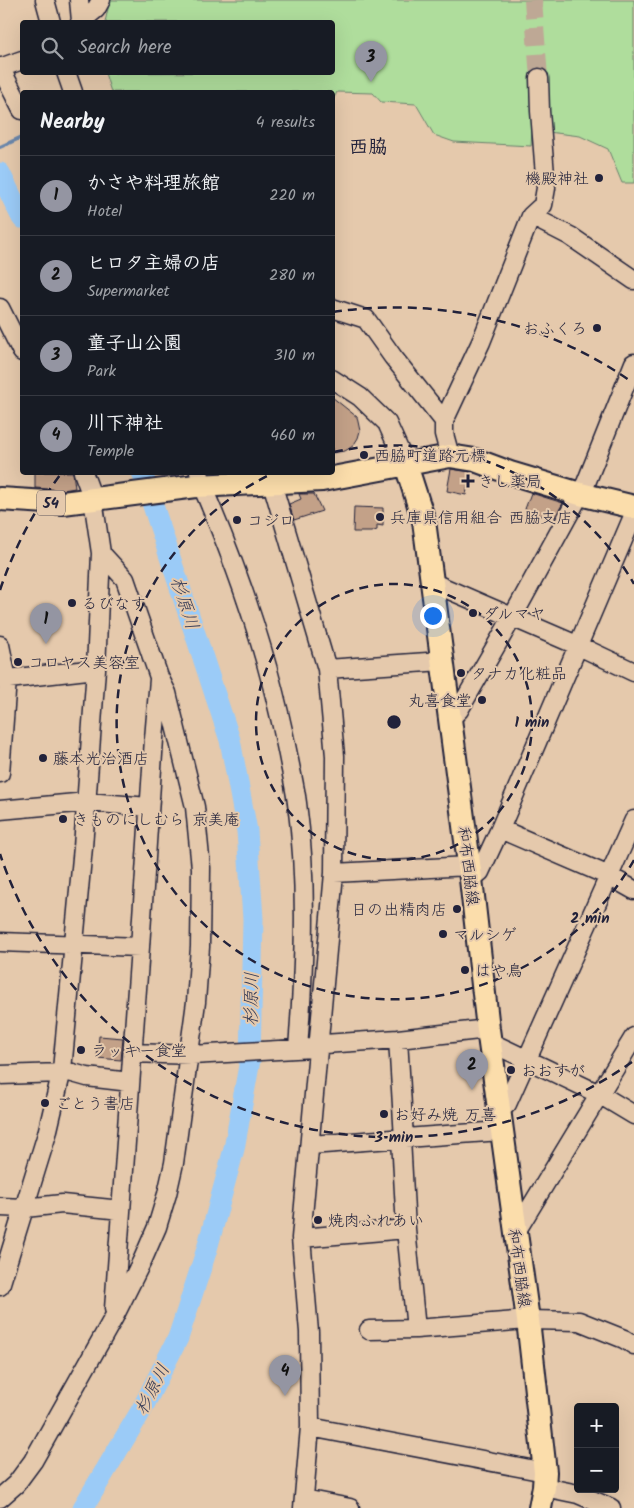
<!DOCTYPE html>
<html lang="en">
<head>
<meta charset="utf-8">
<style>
  body { margin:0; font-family:Kalam,"Klee One",sans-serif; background:#242831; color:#f1f3f6 }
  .controls { position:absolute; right:15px; bottom:15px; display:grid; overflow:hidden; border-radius:5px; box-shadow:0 5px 20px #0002 }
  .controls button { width:45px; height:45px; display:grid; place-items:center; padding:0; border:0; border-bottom:1px solid #363941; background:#171b24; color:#f1f3f6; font:25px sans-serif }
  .you { position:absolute; left:432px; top:615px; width:18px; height:18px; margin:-12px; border:4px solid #fff; border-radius:50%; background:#1a73e8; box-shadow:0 0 0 8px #1a73e833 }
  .badge { display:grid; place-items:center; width:32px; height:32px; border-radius:50%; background:#9495a2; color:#111; font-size:16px; font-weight:700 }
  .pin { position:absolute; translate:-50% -41px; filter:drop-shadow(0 1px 2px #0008) }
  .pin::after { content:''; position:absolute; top:26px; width:18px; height:15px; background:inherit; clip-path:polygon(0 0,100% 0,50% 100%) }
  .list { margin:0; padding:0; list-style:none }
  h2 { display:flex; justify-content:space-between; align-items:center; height:65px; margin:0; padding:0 20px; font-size:21px }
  h2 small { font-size:16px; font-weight:400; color:#9ea1a6 }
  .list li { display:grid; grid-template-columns:32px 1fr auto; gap:15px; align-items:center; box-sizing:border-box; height:80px; padding:0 20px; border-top:1px solid #363941 }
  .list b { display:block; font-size:19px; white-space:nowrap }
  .list p { margin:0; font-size:16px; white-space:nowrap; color:#9ea1a6 }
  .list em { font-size:16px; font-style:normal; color:#9ea1a6 }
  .icon { flex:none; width:28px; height:28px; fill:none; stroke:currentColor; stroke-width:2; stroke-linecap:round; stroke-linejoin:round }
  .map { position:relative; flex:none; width:634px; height:1508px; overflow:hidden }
  .search { position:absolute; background:#171b24; box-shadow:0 5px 20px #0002; left:20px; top:20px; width:315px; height:55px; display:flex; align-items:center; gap:12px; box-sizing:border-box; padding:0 18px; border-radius:5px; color:#9ea1a6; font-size:19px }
  .panel { position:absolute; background:#171b24; box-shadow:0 5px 20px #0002; left:20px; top:90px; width:315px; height:385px; border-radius:5px }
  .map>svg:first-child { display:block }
  .green { fill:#afdd9c; stroke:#68806c }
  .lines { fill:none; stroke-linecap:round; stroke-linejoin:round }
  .stream { stroke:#6b87ac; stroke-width:4 }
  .river { stroke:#9bcbf7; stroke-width:21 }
  .building { fill:#c3a188; stroke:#22223b }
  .minor-tunnel { stroke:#bea895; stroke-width:18; stroke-dasharray:18 9; stroke-linecap:butt }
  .minor-casing { stroke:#22223b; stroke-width:21 }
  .major-casing { stroke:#22223b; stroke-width:26 }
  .minor { stroke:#e5c9ac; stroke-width:18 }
  .major { stroke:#fbddab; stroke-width:22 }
  .ring { fill:none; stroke:#22223b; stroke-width:2.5; stroke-dasharray:9 6 }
  .poi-dot { fill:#22223b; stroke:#e5c9ac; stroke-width:2 }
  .labels { text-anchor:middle; stroke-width:4; stroke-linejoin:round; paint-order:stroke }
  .shield { fill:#e5c9ac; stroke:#5c545d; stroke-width:1 }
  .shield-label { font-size:15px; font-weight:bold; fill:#22223b }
  .poi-label { font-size:16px; fill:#22223b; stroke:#e5c9ac; text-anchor:start }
  .street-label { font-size:16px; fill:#22223b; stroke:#e5c9ac }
  .water-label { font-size:18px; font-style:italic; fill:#343b57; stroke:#e5c9ac }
  .quarter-label { font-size:19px; font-weight:bold; fill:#22223b; stroke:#e5c9ac }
  .centre { fill:#22223b; stroke:#e5c9ac; stroke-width:2.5 }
  .ring-label { font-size:15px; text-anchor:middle; font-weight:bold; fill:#22223b; stroke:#e5c9ac; stroke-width:4; stroke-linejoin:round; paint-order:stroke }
</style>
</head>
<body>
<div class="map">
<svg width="634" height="1508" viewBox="0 0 634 1508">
  <rect width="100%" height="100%" fill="#e5c9ac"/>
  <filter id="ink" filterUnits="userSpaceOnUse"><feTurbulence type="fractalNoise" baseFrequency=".02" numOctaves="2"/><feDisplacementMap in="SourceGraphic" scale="10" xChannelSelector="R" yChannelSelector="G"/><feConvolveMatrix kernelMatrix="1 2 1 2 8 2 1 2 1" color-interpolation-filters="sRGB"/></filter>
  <g filter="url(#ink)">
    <!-- green -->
    <path class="green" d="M 110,0 L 634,0 L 634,183 L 622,183 L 608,149 L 580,136 L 532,130 L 531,146 L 454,142 L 434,135 L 416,104 L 381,102 L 373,93 L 337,92 L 333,100 L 332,92 L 111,92 L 105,73 L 332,72 L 332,22 L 105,22 Z"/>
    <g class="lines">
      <!-- stream -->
      <path class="stream" d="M 0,147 L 22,137"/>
      <!-- river -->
      <path class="river" d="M 0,173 L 22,218
        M 83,1508 L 141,1411 L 178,1338 L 207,1249 L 234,1149 L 250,1060 L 253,919 L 247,831 L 230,740 L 142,472"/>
    </g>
    <!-- building -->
    <path class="building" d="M 332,397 L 357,417 L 360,431 L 358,438 L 353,446 L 345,451 L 332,453 Z
      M 451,469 L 470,472 L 466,495 L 447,491 Z
      M 35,472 L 73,472 L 75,488 L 63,490 L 35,488 Z
      M 531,493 L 563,503 L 555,517 L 544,513 L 542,516 L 525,509 Z
      M 299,494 L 314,494 L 322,511 L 294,520 L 289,504 L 301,499 Z
      M 354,507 L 383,508 L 383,526 L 377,525 L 377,530 L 371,532 L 353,532 Z
      M 99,1036 L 123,1038 L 121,1060 L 97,1058 Z"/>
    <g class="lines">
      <!-- minor-tunnel -->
      <path class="minor-tunnel" d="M 533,0 L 539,78"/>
      <defs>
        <path id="minor" d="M 45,0 L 51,22
          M 79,0 L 81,21
          M 80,22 L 96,9 L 101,0
          M 0,67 L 22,110
          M 0,68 L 22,60
          M 66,72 L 73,92
          M 531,216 L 570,236 L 634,280
          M 0,308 L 22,352
          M 332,308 L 366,319 L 393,357 L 444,421
          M 332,379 L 360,397 L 387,423 L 406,465
          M 450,456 L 444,434 L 444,421 L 481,342 L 531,216 L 543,205 L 546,188 L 540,111 L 539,78
          M 199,472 L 202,486 C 240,573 270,662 288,755 C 291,771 295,787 297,803 C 308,885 304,967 298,1049
          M 272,483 L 327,669 L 335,756 L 334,873 L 301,1238 L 309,1332 L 310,1427 L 303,1508
          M 431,582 L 579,646 L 634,672
          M 0,645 L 7,679 L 0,773
          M 327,669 L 442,661
          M 0,680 L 96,669
          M 449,720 L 459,710 L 512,618 L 586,483 L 634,363
          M 0,810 L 87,802 L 149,807
          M 500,829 L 609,876 L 634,890
          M 334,873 L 469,866
          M 471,879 L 480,872 L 500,829 L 634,514
          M 0,942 L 140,947
          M 398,1039 L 404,1139
          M 490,1042 L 599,1094 L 634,1115
          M 133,1053 L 192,1055 L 313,1048 L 324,1044 L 398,1039 L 488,1029
          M 62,1070 L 87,1077 L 130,1082
          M 0,1075 L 62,1073
          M 499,1110 L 507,1104 L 634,820
          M 401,1139 L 406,1229 L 416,1329
          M 310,1145 L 501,1131
          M 0,1207 L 25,1208 L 62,1204 L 121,1210
          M 515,1230 L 520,1225 L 634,1037
          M 301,1238 L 406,1229
          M 0,1286 L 47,1134 L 62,1070 L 83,847 L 96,669 L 101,553
          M 114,1309 L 140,947 L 154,739 L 159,679
          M 369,1330 L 416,1329 L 528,1320 L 579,1321 L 624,1339 L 634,1345
          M 310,1427 L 545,1472
          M 544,1487 L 578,1494 L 611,1508
          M 0,1498 L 16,1484 L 33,1461 L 114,1317 L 143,1259 L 157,1227 L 167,1194 L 174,1163 L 196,1002 L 200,947 L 201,868 L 195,807 L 167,693 L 159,677 L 125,579 L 101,553 L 93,499 L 83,472
          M 304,1499 L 350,1508"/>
        <path id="major" d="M 406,465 L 424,521 L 471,879 L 488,1029 L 528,1320 L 545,1472 L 544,1487 L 540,1508
          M 0,499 L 63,503 L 196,486 L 322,480 L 450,456 L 475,460 L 510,473 L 580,494 L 634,507"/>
      </defs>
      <!-- minor casing -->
      <use href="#minor" class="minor-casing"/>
      <!-- major casing -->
      <use href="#major" class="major-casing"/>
      <!-- minor -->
      <use href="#minor" class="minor"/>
      <!-- major -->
      <use href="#major" class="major"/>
    </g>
  </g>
  <!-- distance rings -->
  <g class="ring">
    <circle cx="394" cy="722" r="138"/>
    <path d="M634 860A277 277 0 1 1 273 473M334 452A277 277 0 0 1 634 584"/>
    <path d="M632 1062A415 415 0 0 1 0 854M0 590A415 415 0 0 1 60 475M333 312A415 415 0 0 1 632 382"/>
  </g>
  <!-- markers -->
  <g class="poi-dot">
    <circle cx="599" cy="178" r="5"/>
    <circle cx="597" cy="328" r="5"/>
    <circle cx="364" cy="455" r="5"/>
    <path d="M465.5 473.5h5v5h5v5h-5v5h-5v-5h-5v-5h5z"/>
    <circle cx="380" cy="517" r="5"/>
    <circle cx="237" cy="520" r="5"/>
    <circle cx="72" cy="603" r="5"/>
    <circle cx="473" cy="613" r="5"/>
    <circle cx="18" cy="662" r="5"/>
    <circle cx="461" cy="673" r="5"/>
    <circle cx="482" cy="700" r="5"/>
    <circle cx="43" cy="758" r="5"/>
    <circle cx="63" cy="819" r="5"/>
    <circle cx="457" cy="909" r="5"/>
    <circle cx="443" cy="934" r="5"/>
    <circle cx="465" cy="970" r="5"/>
    <circle cx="81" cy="1050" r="5"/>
    <circle cx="511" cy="1070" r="5"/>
    <circle cx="45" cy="1103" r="5"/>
    <circle cx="384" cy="1114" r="5"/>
    <circle cx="318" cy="1220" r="5"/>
  </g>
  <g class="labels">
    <!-- shield labels -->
    <rect class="shield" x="37" y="490.5" width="28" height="25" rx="4"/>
    <g class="shield-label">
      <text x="51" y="508">54</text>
    </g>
    <!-- poi labels -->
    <g class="poi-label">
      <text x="589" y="184" text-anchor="end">機殿神社</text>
      <text x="587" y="334" text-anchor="end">おふくろ</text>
      <text x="374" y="461">西脇町道路元標</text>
      <text x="478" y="487">きし薬局</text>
      <text x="390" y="523">兵庫県信用組合 西脇支店</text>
      <text x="247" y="526">コジロ</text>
      <text x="82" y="609">るびなす</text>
      <text x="483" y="619">ダルマヤ</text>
      <text x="28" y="668">コロヤス美容室</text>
      <text x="471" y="679">タナカ化粧品</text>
      <text x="472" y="706" text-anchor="end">丸喜食堂</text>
      <text x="53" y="764">藤本光治酒店</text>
      <text x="73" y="825">きものにしむら 京美庵</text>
      <text x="447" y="915" text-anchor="end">日の出精肉店</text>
      <text x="453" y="940">マルシゲ</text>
      <text x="475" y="976">はや鳥</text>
      <text x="91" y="1056">ラッキー食堂</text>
      <text x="521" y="1076">おおすが</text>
      <text x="55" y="1109">ごとう書店</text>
      <text x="394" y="1120">お好み焼 万喜</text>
      <text x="328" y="1226">焼肉ふれあい</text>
    </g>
    <!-- street labels -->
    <g class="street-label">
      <text transform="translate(469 866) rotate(83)" y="6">和布西脇線</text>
      <text transform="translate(520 1268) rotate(82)" y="6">和布西脇線</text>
    </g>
    <!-- water labels -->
    <g class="water-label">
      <text transform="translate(185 603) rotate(72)" y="6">杉原川</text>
      <text transform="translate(251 999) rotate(-89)" y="6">杉原川</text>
      <text transform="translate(152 1389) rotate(-63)" y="6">杉原川</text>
    </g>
    <!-- quarter labels -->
    <g class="quarter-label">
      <text x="368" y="153">西脇</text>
    </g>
  </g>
  <circle cx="394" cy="722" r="8" class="centre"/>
  <g class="ring-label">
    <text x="532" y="727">1 min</text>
    <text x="590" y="923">2 min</text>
    <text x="394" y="1142">3 min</text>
  </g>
</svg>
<div class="controls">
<button>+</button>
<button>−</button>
</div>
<div class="you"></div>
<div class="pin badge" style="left:46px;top:644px">1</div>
<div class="pin badge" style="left:472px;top:1090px">2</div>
<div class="pin badge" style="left:371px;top:82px">3</div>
<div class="pin badge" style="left:285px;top:1396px">4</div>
<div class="search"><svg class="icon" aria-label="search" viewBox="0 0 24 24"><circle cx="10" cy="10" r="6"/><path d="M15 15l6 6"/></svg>Search here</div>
<section class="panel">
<h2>Nearby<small>4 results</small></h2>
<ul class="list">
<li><span class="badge">1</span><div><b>かさや料理旅館</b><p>Hotel</p></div><em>220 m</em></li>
<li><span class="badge">2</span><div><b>ヒロタ主婦の店</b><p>Supermarket</p></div><em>280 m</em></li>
<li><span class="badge">3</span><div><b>童子山公園</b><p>Park</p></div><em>310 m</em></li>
<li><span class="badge">4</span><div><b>川下神社</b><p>Temple</p></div><em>460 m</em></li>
</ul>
</section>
</div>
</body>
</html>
